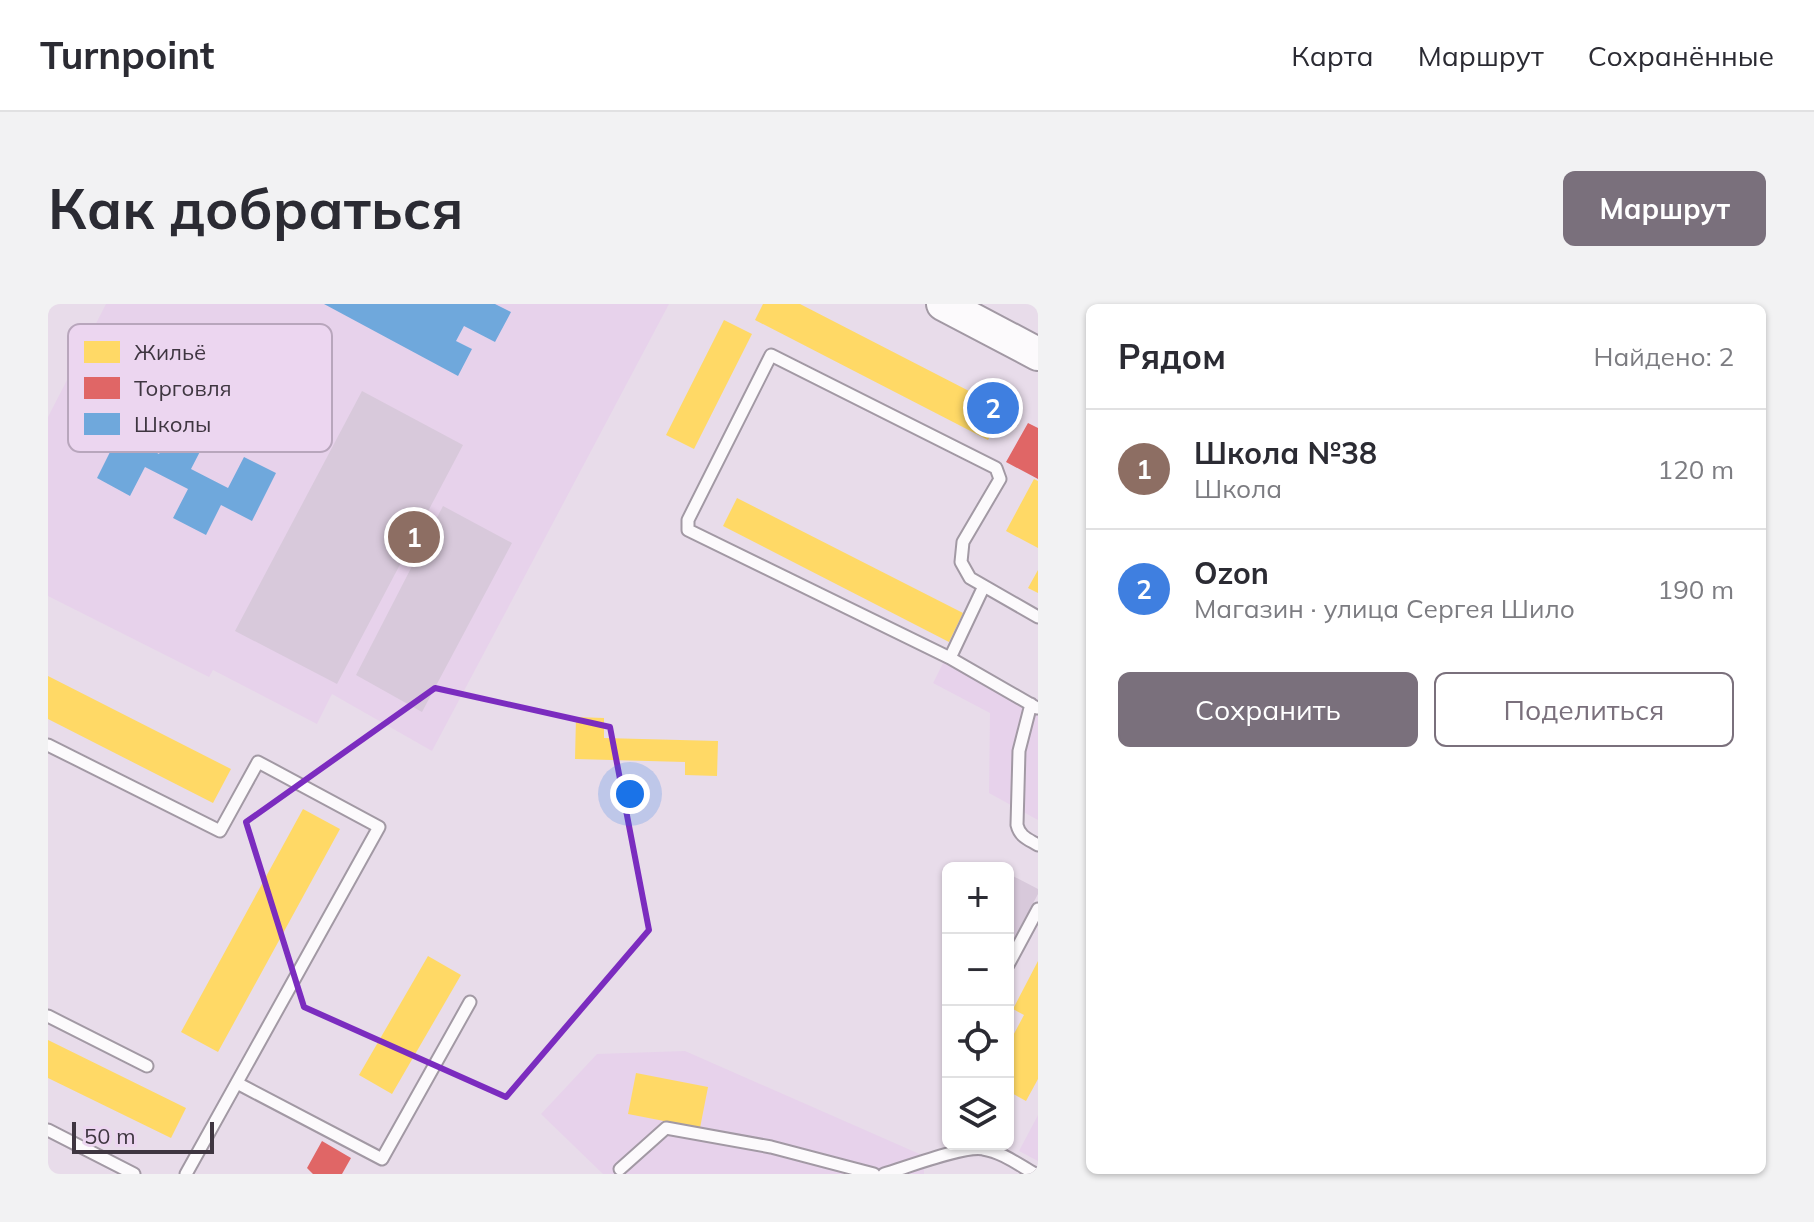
<!DOCTYPE html>
<html lang="ru">
<head>
<meta charset="utf-8">
<style>
  body { margin:0; font-family:Mulish,sans-serif; background:#f2f2f3; color:#2b2b33 }
  .controls { position:absolute; right:24px; bottom:24px; display:grid; overflow:hidden; border-radius:12px; box-shadow:0 2px 6px #0004 }
  .controls button { width:72px; height:72px; display:grid; place-items:center; padding:0; border:0; border-bottom:2px solid #e1e1e2; background:#fff; color:#2b2b33; font:40px sans-serif }
  .scale { position:absolute; left:24px; bottom:20px; width:142px; box-sizing:border-box; padding-left:8px; border:4px solid #3f3641; border-top:0; font-size:22px; line-height:28px; white-space:nowrap; color:#3f3641; -webkit-text-stroke:6px #ecd6f0; paint-order:stroke }
  .you { position:absolute; left:582px; top:490px; width:28px; height:28px; margin:-20px; border:6px solid #fff; border-radius:50%; background:#1a73e8; box-shadow:0 0 0 12px #1a73e833 }
  .badge { display:grid; place-items:center; width:52px; height:52px; border-radius:50%; background:#7a707c; color:#fff; font-size:26px; font-weight:700 }
  .pin { position:absolute; translate:-50% -50%; border:4px solid #fff; box-shadow:0 2px 8px #0006 }
  .list { margin:0; padding:0; list-style:none }
  h2 { display:flex; justify-content:space-between; align-items:center; height:104px; margin:0; padding:0 32px; font-size:34px }
  h2 small { font-size:26px; font-weight:400; color:#7c7c81 }
  .list li { display:grid; grid-template-columns:52px 1fr auto; gap:24px; align-items:center; box-sizing:border-box; height:120px; padding:0 32px; border-top:2px solid #e1e1e2 }
  .list b { display:block; font-size:30px; white-space:nowrap }
  .list p { margin:0; font-size:26px; white-space:nowrap; color:#7c7c81 }
  .list em { font-size:26px; font-style:normal; color:#7c7c81 }
  .actions { display:flex; gap:16px; padding:24px 32px }
  .actions a { flex:1; padding:18px 0; border:2px solid #7a707c; border-radius:12px; text-align:center; font-size:28px; color:#7a707c }
  .actions .main { background:#7a707c; color:#fff }
  .icon { flex:none; width:44px; height:44px; fill:none; stroke:currentColor; stroke-width:2; stroke-linecap:round; stroke-linejoin:round }
  .map { position:relative; flex:none; width:990px; height:870px; overflow:hidden; border-radius:12px }
  header { display:flex; align-items:center; gap:48px; box-sizing:border-box; height:112px; padding:0 40px; background:#fff; border-bottom:2px solid #e1e1e2 }
  header strong { font-size:38px }
  nav { display:flex; gap:44px; margin-inline-start:auto; font-size:28px }
  .intro { display:flex; align-items:center; justify-content:space-between; box-sizing:border-box; height:192px; padding:0 48px }
  h1 { margin:0; font-size:56px }
  .button { padding:20px 36px; border-radius:12px; background:#7a707c; color:#fff; font-size:28px; font-weight:700 }
  main { display:flex; gap:48px; padding:0 48px }
  aside { flex:1; background:#fff; border-radius:12px; box-shadow:0 2px 6px #0004 }
  .map>svg:first-child { display:block }
  .built { fill:#e7d2eb }
  .green { fill:#d8c9db }
  .homes { fill:#ffd966 }
  .shops { fill:#e06666 }
  .schools { fill:#6fa8dc }
  .lines { fill:none; stroke-linecap:round; stroke-linejoin:round }
  .lane-casing { stroke:#a299a4; stroke-width:15 }
  .secondary-casing { stroke:#a299a4; stroke-width:36 }
  .lane { stroke:#fcfafc; stroke-width:11 }
  .secondary { stroke:#fcfafc; stroke-width:32 }
  .marked { fill:none; stroke:#7b2cbf; stroke-width:6; stroke-linejoin:round }
  .key { fill:#ecd6f0; stroke:#b8a6bc; stroke-width:2 }
  .key-label { font-size:22px; fill:#3f3641 }
</style>
</head>
<body>
<header>
<strong>Turnpoint</strong>
<nav><a>Карта</a><a>Маршрут</a><a>Сохранённые</a></nav>
</header>
<div class="intro"><h1>Как добраться</h1><a class="button">Маршрут</a></div>
<main>
<div class="map">
<svg width="990" height="870" viewBox="0 0 990 870">
  <rect width="100%" height="100%" fill="#e8dcea"/>
  <!-- built -->
  <path class="built" d="M 58,0 L 621,0 L 384,447 L 284,390 L 269,420 L 165,366 L 161,373 L 0,292 L 0,113 Z
    M 897,355 L 990,407 L 990,516 L 941,489 L 942,409 L 885,379 Z
    M 637,747 L 876,852 L 876,870 L 555,870 L 493,810 L 549,750 Z
    M 990,811 L 990,857 L 971,847 Z"/>
  <!-- green -->
  <path class="green" d="M 314,87 L 415,141 L 289,380 L 187,327 Z
    M 395,202 L 464,239 L 374,408 L 308,371 Z
    M 961,570 L 990,585 L 990,590 L 960,646 Z"/>
  <!-- homes -->
  <path class="homes" d="M 715,0 L 752,0 L 956,105 L 940,136 L 707,16 Z
    M 676,16 L 704,30 L 646,145 L 618,131 Z
    M 986,175 L 990,177 L 990,244 L 958,227 Z
    M 689,194 L 915,309 L 901,338 L 675,222 Z
    M 990,266 L 990,289 L 980,284 Z
    M 0,372 L 183,465 L 165,499 L 0,415 Z
    M 528,413 L 556,414 L 556,434 L 670,437 L 669,472 L 637,471 L 637,458 L 527,455 Z
    M 255,505 L 292,525 L 170,748 L 133,728 Z
    M 380,652 L 413,671 L 344,790 L 311,771 Z
    M 990,657 L 990,775 L 978,797 L 960,787 L 960,741 L 976,711 L 965,705 Z
    M 0,736 L 138,804 L 123,834 L 0,774 Z
    M 588,769 L 660,783 L 652,824 L 580,810 Z"/>
  <!-- shops -->
  <path class="shops" d="M 980,119 L 990,124 L 990,175 L 958,158 Z
    M 274,837 L 303,854 L 294,870 L 265,870 L 259,864 Z"/>
  <!-- schools -->
  <path class="schools" d="M 276,0 L 447,0 L 463,8 L 447,38 L 416,22 L 408,37 L 424,45 L 410,72 Z
    M 60,84 L 91,100 L 75,131 L 111,150 L 128,118 L 159,134 L 143,165 L 180,184 L 196,153 L 228,169 L 204,217 L 173,201 L 158,231 L 125,214 L 140,185 L 97,163 L 82,192 L 49,174 L 64,144 L 36,130 Z"/>
  <g class="lines">
    <defs>
      <path id="lane" d="M 936,282 L 902,354 L 640,226 L 640,216 L 723,51 L 948,164 L 952,175 L 915,238 L 913,258 L 922,274 L 990,313
        M 902,354 L 989,404
        M 983,400 L 971,447 L 969,521 C 972,533 980,535 990,541
        M 0,441 L 172,527 L 210,458 L 331,523 L 138,870
        M 960,661 L 990,605
        M 0,712 L 99,762
        M 189,779 L 334,855 L 422,698
        M 0,826 L 86,870
        M 572,865 L 618,824 L 723,843 L 826,870
        M 836,870 C 857,864 917,841 935,845 C 954,848 971,861 987,870"/>
      <path id="secondary" d="M 895,0 L 990,50"/>
    </defs>
    <!-- lane casing -->
    <use href="#lane" class="lane-casing"/>
    <!-- secondary casing -->
    <use href="#secondary" class="secondary-casing"/>
    <!-- lane -->
    <use href="#lane" class="lane"/>
    <!-- secondary -->
    <use href="#secondary" class="secondary"/>
  </g>
  <!-- marked area -->
  <path class="marked" d="M 387,384 L 562,423 L 601,626 L 458,793 L 256,703 L 198,518 Z"/>
  <!-- legend -->
  <rect x="20" y="20" width="264" height="128" rx="12" class="key"/>
  <rect x="36" y="37" width="36" height="22" fill="#ffd966"/>
  <rect x="36" y="73" width="36" height="22" fill="#e06666"/>
  <rect x="36" y="109" width="36" height="22" fill="#6fa8dc"/>
  <g class="key-label">
    <text x="86" y="56">Жильё</text>
    <text x="86" y="92">Торговля</text>
    <text x="86" y="128">Школы</text>
  </g>
</svg>
<div class="controls">
<button>+</button>
<button>−</button>
<button><svg class="icon" aria-label="locate" viewBox="0 0 24 24"><circle cx="12" cy="12" r="6"/><path d="M12 2v4M12 18v4M2 12h4M18 12h4"/></svg></button>
<button><svg class="icon" aria-label="layers" viewBox="0 0 24 24"><path d="M12 4l9 5-9 5-9-5zM3 14l9 5 9-5"/></svg></button>
</div>
<div class="scale">50 m</div>
<div class="you"></div>
<div class="pin badge" style="left:366px;top:233px;background:#8d6e63">1</div>
<div class="pin badge" style="left:945px;top:104px;background:#3f7fe0">2</div>
</div>
<aside>
<h2>Рядом<small>Найдено: 2</small></h2>
<ul class="list">
<li><span class="badge" style="background:#8d6e63">1</span><div><b>Школа №38</b><p>Школа</p></div><em>120 m</em></li>
<li><span class="badge" style="background:#3f7fe0">2</span><div><b>Ozon</b><p>Магазин · улица Сергея Шило</p></div><em>190 m</em></li>
</ul>
<div class="actions"><a class="main">Сохранить</a><a>Поделиться</a></div>
</aside>
</main>
</body>
</html>
